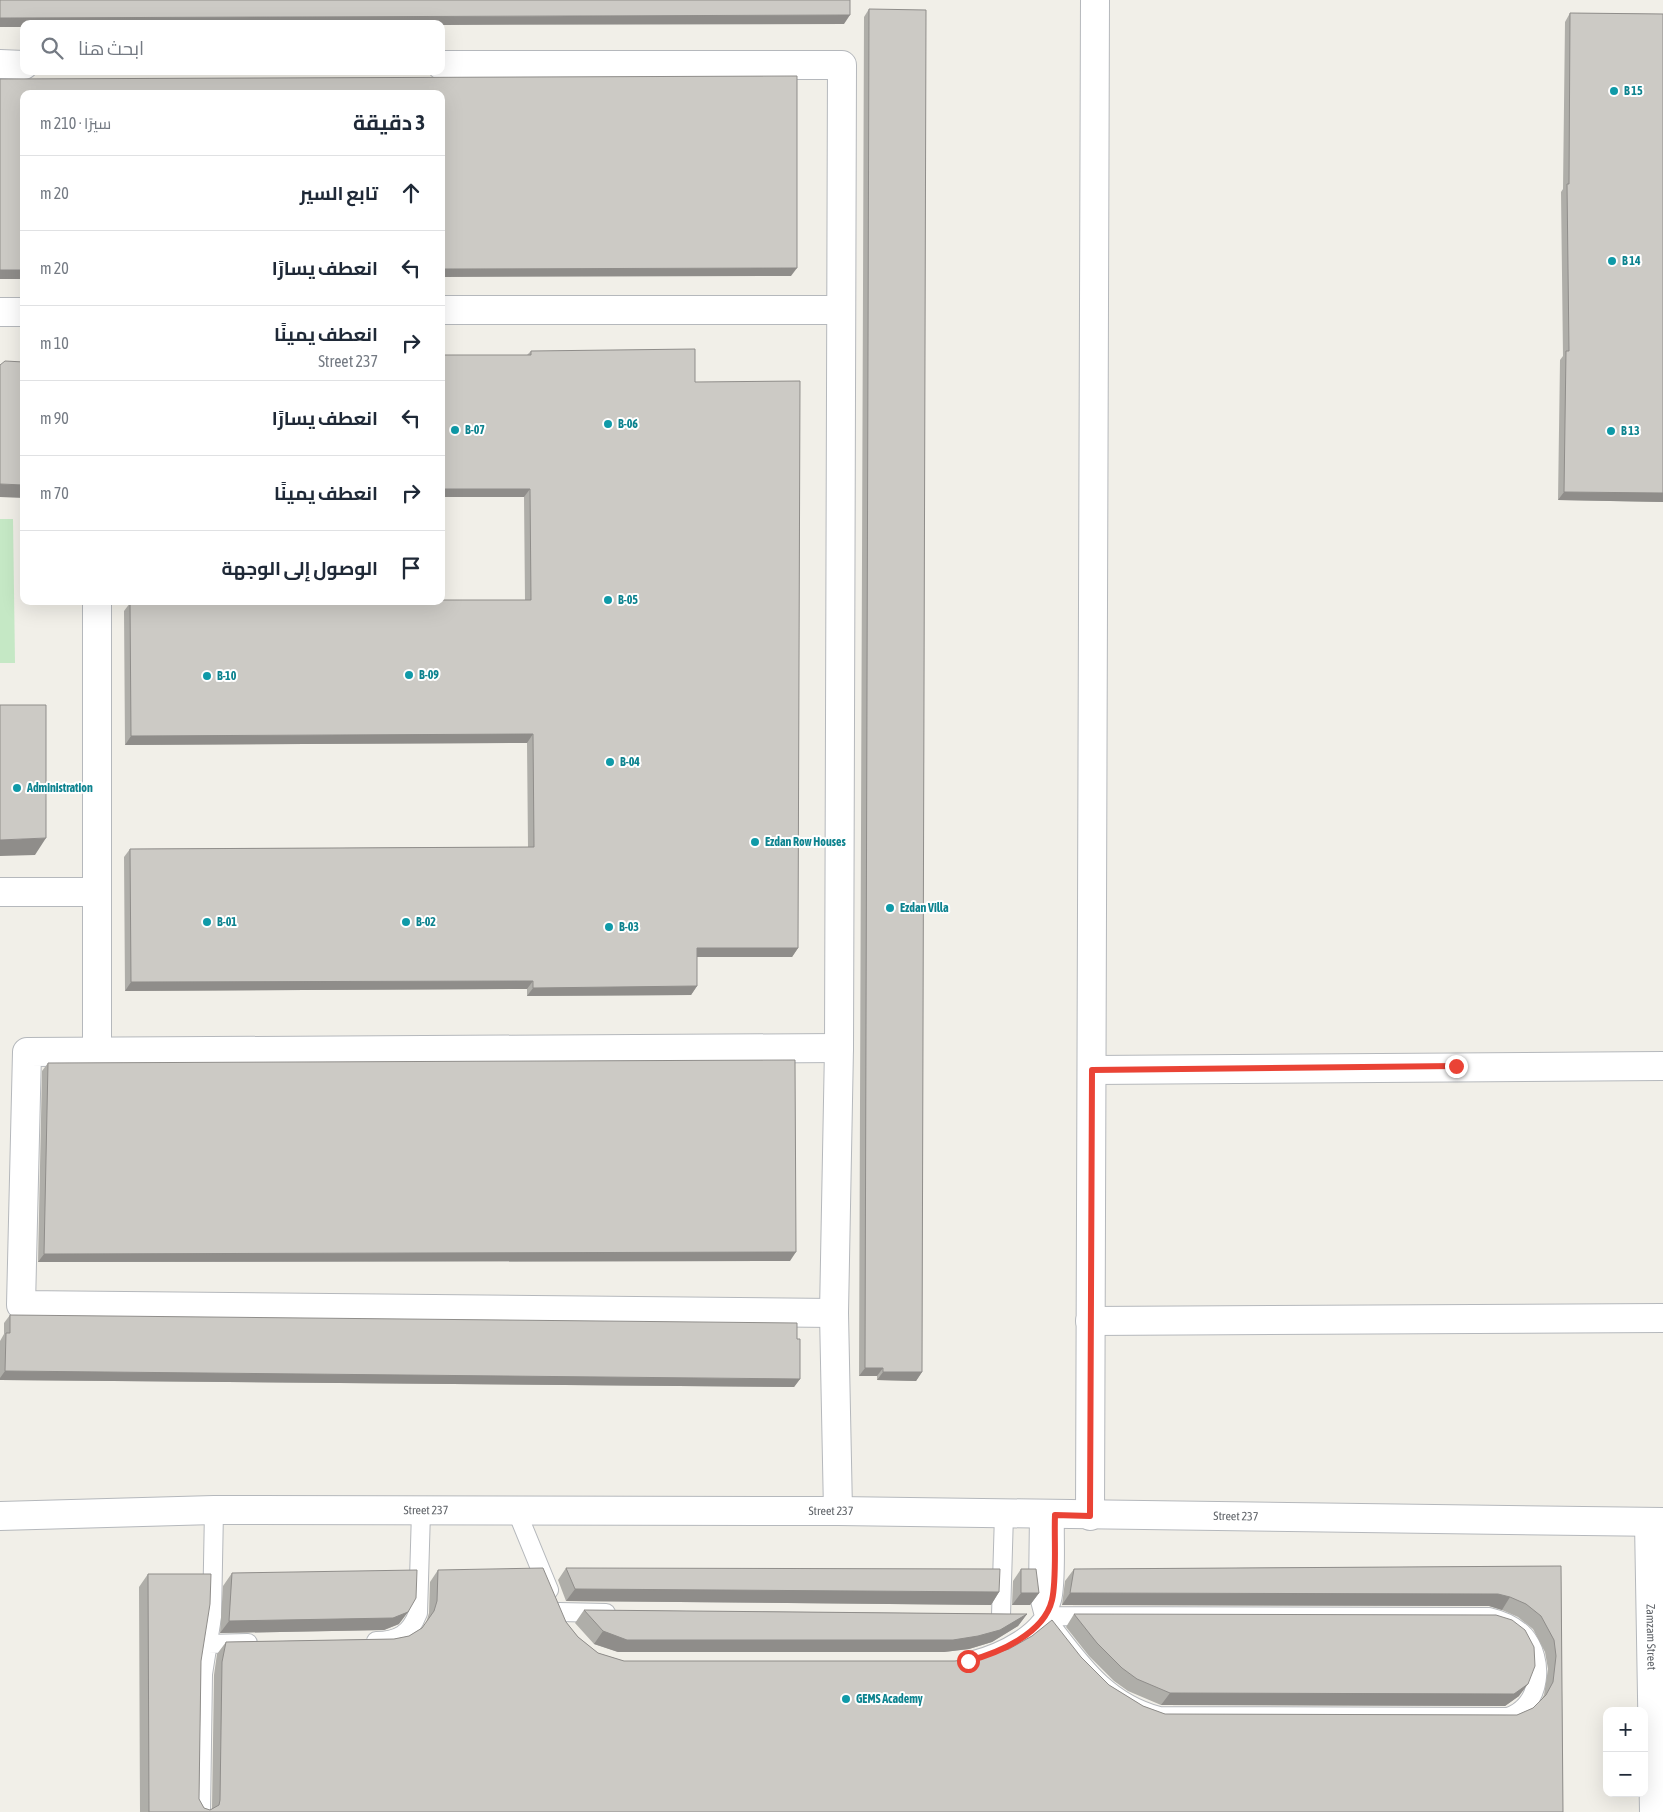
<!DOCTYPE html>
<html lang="ar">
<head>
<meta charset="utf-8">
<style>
  body { margin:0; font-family:"Asap Condensed",Cairo,sans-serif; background:#f6f6f7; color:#1f2937; direction:rtl }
  .controls { position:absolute; right:15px; bottom:15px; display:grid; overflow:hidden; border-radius:10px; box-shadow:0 5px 20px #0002 }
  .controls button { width:45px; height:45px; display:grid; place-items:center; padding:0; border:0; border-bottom:1px solid #e0e1e3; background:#fff; color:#1f2937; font:25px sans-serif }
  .stop { position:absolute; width:15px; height:15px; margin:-11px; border:4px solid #ea4335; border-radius:50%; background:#fff }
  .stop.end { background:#ea4335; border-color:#fff; box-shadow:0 1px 5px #0008 }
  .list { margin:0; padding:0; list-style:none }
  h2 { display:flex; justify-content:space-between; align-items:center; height:65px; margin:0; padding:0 20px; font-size:21px }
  h2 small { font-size:16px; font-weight:400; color:#747a83 }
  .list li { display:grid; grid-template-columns:32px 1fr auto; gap:15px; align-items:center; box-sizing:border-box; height:75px; padding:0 20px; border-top:1px solid #e0e1e3 }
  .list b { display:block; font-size:19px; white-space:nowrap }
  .list p { margin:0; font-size:16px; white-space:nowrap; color:#747a83 }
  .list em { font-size:16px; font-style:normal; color:#747a83 }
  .icon { flex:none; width:28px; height:28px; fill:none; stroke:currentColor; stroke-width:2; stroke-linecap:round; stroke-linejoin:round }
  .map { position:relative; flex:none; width:1663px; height:1812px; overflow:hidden; direction:ltr }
  .search { position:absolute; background:#fff; box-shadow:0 5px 20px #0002; left:20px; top:20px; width:425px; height:55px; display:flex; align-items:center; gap:12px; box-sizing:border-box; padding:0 18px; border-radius:10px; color:#747a83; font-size:19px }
  .panel { position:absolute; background:#fff; box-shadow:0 5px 20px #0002; left:20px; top:90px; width:425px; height:515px; border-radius:10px; direction:rtl }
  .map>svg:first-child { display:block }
  .green { fill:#c5e8c5 }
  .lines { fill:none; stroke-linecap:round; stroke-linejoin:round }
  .service-casing { stroke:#b5b8bc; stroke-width:20 }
  .minor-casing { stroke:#b5b8bc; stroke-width:30 }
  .tertiary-casing { stroke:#b5b8bc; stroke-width:30 }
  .service { stroke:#fff; stroke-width:18 }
  .minor { stroke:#fff; stroke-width:28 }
  .tertiary { stroke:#fff; stroke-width:28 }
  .wall { fill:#afaea9 }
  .shaded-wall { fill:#8f8d8a }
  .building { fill:#cccac5; stroke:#8f8d8a }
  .route { stroke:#ea4335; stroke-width:6 }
  .culture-dot { fill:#0f9aa8; stroke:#fff; stroke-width:2 }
  .labels { text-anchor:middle; stroke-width:4; stroke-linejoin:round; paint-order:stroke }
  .culture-label { font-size:12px; font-weight:bold; fill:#0d838f; stroke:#fff; text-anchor:start }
  .street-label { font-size:12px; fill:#5f6368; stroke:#fff }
</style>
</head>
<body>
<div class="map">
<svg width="1663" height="1812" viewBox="0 0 1663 1812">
  <rect width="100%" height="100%" fill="#f1efe8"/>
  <!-- green -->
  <path class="green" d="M 0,519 L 13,519 L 15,663 L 0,663 Z"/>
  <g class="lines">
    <defs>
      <path id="service" d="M 517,1512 L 549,1590
        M 1039,1514 L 1038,1593 L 1044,1616
        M 559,1612 L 606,1613
        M 1001,1616 L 1004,1514
        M 1044,1616 L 1489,1617 C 1502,1620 1514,1625 1524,1635 C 1545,1659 1542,1705 1508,1717 L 1159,1716 C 1103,1701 1078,1659 1044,1616 Z
        M 376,1641 C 398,1641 410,1634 418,1613 L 421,1512
        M 208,1644 L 248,1643
        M 971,1661 C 1001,1653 1043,1634 1052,1600 C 1057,1581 1054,1537 1055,1515
        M 201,1812 L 203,1674 L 212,1617 L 214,1510"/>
      <g id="minor">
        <path d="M 0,64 L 24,65"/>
        <path d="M 441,65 L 842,65 L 839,1048 L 834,1313 L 838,1511"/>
        <path d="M 441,310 L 841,310"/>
        <path d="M 0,312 L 24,312"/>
        <path d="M 0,892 L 97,892"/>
        <path d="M 97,1053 L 97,601"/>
        <path d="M 1093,1070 L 1663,1066"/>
        <path d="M 834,1313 L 21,1305 L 27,1052 L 839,1048"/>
        <path d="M 1090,1321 L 1663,1318"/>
        <path d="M 1090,1516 L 1095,0"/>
        <path id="s1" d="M 1649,1522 L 1654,1812"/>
      </g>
      <g id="tertiary">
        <path id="s2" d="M 0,1516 L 214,1510 L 838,1511 L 1663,1522"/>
      </g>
    </defs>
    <!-- service casing -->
    <use href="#service" class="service-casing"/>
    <!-- minor casing -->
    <use href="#minor" class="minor-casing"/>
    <!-- tertiary casing -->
    <use href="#tertiary" class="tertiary-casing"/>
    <!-- service -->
    <use href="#service" class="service"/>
    <!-- minor -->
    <use href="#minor" class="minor"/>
    <!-- tertiary -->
    <use href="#tertiary" class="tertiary"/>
  </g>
  <!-- wall -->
  <path class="wall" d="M 869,9 L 922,1372 L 916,1381 L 877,1380 L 877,1376 L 859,1376 L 864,17 Z
    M 1570,13 L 1663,14 L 1663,502 L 1558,500 L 1560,360 L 1563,356 L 1561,192 L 1563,189 L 1565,22 Z
    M 531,351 L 695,382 L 798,948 L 792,957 L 697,957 L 697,986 L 691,995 L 527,996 L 527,989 L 125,991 L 124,857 L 130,849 L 528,847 L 527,743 L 125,745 L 124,611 L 130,603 L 525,600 L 524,497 L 527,355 Z
    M 48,1063 L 790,1261 L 38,1262 L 42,1071 Z
    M 10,1315 L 797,1339 L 800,1379 L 794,1387 L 0,1380 L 0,1341 L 4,1334 L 4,1323 Z
    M 1561,1566 L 1563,1812 L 140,1812 L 139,1587 L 148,1574 L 201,1661 L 199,1799 L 204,1808 L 210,1810 L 212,1809 L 214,1675 L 217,1654 L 226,1642 L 394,1639 L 409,1636 L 422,1628 L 426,1623 L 429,1613 L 430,1582 L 438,1570 L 566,1622 L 578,1637 L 598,1653 L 624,1661 L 955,1661 L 1081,1657 L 1109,1685 L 1143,1706 L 1165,1714 L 1517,1715 L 1533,1708 L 1541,1700 L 1544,1695 L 1548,1669 L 1545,1652 L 1533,1629 L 1518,1617 L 1502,1610 L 1489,1606 L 1062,1605 L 1065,1581 L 1074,1569 Z
    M 566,1568 L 999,1592 L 991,1605 L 566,1601 L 558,1580 Z
    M 1021,1569 L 1039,1593 L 1030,1605 L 1012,1605 L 1013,1581 Z
    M 232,1573 L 399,1624 L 384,1630 L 220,1633 L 223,1586 Z
    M 584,1610 L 1027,1614 L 1018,1626 L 992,1642 L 969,1649 L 944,1652 L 618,1652 L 594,1644 L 575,1623 Z
    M 1074,1614 L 1519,1696 L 1505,1706 L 1161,1705 L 1128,1691 L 1114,1681 L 1089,1656 L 1066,1627 Z"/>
  <!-- shaded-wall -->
  <path class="shaded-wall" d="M 850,15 L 844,24 L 441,25 L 441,24 L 24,24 L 24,27 L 0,27 L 0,18 Z
    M 797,268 L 791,276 L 441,277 L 441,269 Z
    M 0,270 L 24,270 L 24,279 L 0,279 Z
    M 0,484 L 24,485 L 24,498 L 0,497 Z
    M 441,489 L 530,489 L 524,497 L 441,497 Z
    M 1564,492 L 1663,493 L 1663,502 L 1558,500 Z
    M 533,734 L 527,743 L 125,745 L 131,736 Z
    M 46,838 L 35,855 L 0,856 L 0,840 Z
    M 697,948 L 798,948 L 792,957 L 691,957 Z
    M 533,981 L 527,989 L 125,991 L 131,982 Z
    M 697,986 L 691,995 L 527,996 L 533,988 Z
    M 796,1252 L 790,1261 L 38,1262 L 44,1254 Z
    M 865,1368 L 883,1368 L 877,1376 L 859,1376 Z
    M 5,1371 L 800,1379 L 794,1387 L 0,1380 L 0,1378 Z
    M 883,1372 L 922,1372 L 916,1381 L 877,1380 Z
    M 575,1589 L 999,1592 L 991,1605 L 566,1601 Z
    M 1021,1593 L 1039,1593 L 1030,1605 L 1012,1605 Z
    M 1070,1593 L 1498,1594 L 1510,1597 L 1502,1610 L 1489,1606 L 1062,1605 Z
    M 408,1612 L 399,1624 L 384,1630 L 220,1633 L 229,1621 Z
    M 1027,1614 L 1018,1626 L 992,1642 L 969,1649 L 944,1652 L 618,1652 L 594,1644 L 603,1631 Z
    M 1528,1684 L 1519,1696 L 1505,1706 L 1161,1705 L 1170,1693 Z"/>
  <!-- building -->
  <path class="building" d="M 0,0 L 850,0 L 850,15 L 0,18 Z
    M 869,9 L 926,10 L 922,1372 L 883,1372 L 883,1368 L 865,1368 Z
    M 1570,13 L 1663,14 L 1663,493 L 1564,492 L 1566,351 L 1569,351 L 1567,184 L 1569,184 Z
    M 797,76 L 797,268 L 441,269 L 441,94 L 24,94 L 24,270 L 0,270 L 0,79 Z
    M 695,349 L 695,382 L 800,381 L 798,948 L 697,948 L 697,986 L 533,988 L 533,981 L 131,982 L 130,849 L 534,847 L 533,734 L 131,736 L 130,603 L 441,601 L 441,600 L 531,600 L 530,489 L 441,489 L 441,355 L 531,355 L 531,351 Z
    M 5,361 L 24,362 L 24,485 L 0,484 L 0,365 Z
    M 0,705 L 46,705 L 46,838 L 0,840 Z
    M 795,1060 L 796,1252 L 44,1254 L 48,1063 Z
    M 10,1315 L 797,1323 L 797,1339 L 800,1339 L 800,1379 L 5,1371 L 6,1333 L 10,1333 Z
    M 1561,1566 L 1563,1812 L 149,1812 L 148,1574 L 211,1574 L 210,1604 L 201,1661 L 199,1799 L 204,1808 L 210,1810 L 219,1805 L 220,1800 L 222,1662 L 226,1642 L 394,1639 L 409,1636 L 422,1628 L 434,1611 L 437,1601 L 438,1570 L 543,1568 L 566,1622 L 578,1637 L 598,1653 L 624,1661 L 955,1661 L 983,1657 L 1009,1649 L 1032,1636 L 1052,1620 L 1081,1657 L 1109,1685 L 1143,1706 L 1165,1714 L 1517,1715 L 1533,1708 L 1546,1695 L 1553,1682 L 1556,1656 L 1554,1640 L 1541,1616 L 1526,1604 L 1510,1597 L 1498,1594 L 1070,1593 L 1074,1569 Z
    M 566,1568 L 1000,1569 L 999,1592 L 575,1589 Z
    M 1021,1569 L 1036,1569 L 1039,1593 L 1021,1593 Z
    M 417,1570 L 416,1598 L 408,1612 L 393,1618 L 229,1621 L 232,1573 Z
    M 584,1610 L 1008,1614 L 1027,1614 L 1000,1630 L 978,1636 L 953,1640 L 627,1640 L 603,1631 Z
    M 1074,1614 L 1496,1615 L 1512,1620 L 1525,1630 L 1534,1647 L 1535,1666 L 1528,1684 L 1514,1694 L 1170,1693 L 1137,1679 L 1122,1668 L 1097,1643 Z"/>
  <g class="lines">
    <!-- route -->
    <path class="route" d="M 968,1661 C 998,1653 1044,1634 1052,1600 C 1057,1579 1054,1538 1055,1515 L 1090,1516 L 1092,1070 L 1456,1066"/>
  </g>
  <!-- markers -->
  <g class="culture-dot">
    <circle cx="1614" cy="91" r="5"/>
    <circle cx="1612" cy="261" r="5"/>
    <circle cx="608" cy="424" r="5"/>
    <circle cx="455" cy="430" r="5"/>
    <circle cx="1611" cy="431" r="5"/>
    <circle cx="608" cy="600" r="5"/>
    <circle cx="409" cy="675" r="5"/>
    <circle cx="207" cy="676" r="5"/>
    <circle cx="610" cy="762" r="5"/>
    <circle cx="17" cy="788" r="5"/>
    <circle cx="755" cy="842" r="5"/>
    <circle cx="890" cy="908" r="5"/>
    <circle cx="207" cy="922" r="5"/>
    <circle cx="406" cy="922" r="5"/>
    <circle cx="609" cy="927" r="5"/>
    <circle cx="846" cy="1699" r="5"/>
  </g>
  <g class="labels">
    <!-- culture labels -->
    <g class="culture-label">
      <text x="1624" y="95">B 15</text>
      <text x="1622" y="265">B 14</text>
      <text x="618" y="428">B-06</text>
      <text x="465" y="434">B-07</text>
      <text x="1621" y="435">B 13</text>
      <text x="618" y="604">B-05</text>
      <text x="419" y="679">B-09</text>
      <text x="217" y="680">B-10</text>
      <text x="620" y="766">B-04</text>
      <text x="27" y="792">Administration</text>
      <text x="765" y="846">Ezdan Row Houses</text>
      <text x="900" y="912">Ezdan Villa</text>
      <text x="217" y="926">B-01</text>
      <text x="416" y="926">B-02</text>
      <text x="619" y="931">B-03</text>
      <text x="856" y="1703">GEMS Academy</text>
    </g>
    <!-- street labels -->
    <g class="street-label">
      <text dy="4" stroke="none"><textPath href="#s2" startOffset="831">Street 237</textPath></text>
      <text dy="4" stroke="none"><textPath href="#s2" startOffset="426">Street 237</textPath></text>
      <text dy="4" stroke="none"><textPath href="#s2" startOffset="1236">Street 237</textPath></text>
      <text dy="4" stroke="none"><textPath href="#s1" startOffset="115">Zamzam Street</textPath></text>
    </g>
  </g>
</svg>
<div class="controls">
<button>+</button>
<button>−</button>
</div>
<div class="stop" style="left:968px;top:1661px"></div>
<div class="stop end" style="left:1456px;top:1066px"></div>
<div class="search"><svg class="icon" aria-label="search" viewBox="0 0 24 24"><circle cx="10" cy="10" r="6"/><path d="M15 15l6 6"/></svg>ابحث هنا</div>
<section class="panel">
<h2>3 دقيقة<small>سيرًا · 210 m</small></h2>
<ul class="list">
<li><svg class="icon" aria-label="ahead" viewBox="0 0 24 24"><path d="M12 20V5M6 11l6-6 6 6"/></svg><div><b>تابع السير</b></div><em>20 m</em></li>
<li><svg class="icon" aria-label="left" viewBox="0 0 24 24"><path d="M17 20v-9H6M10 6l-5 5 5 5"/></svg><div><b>انعطف يسارًا</b></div><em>20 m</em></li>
<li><svg class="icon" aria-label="right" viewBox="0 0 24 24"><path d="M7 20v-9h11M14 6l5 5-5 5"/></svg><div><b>انعطف يمينًا</b><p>Street 237</p></div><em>10 m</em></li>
<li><svg class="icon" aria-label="left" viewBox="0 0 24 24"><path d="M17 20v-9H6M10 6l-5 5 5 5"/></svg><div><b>انعطف يسارًا</b></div><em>90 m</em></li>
<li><svg class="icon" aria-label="right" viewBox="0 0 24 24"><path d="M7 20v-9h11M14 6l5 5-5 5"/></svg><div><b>انعطف يمينًا</b></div><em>70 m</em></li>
<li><svg class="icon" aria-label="arrive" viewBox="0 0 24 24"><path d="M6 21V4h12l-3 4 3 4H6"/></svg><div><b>الوصول إلى الوجهة</b></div></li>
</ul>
</section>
</div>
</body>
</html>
